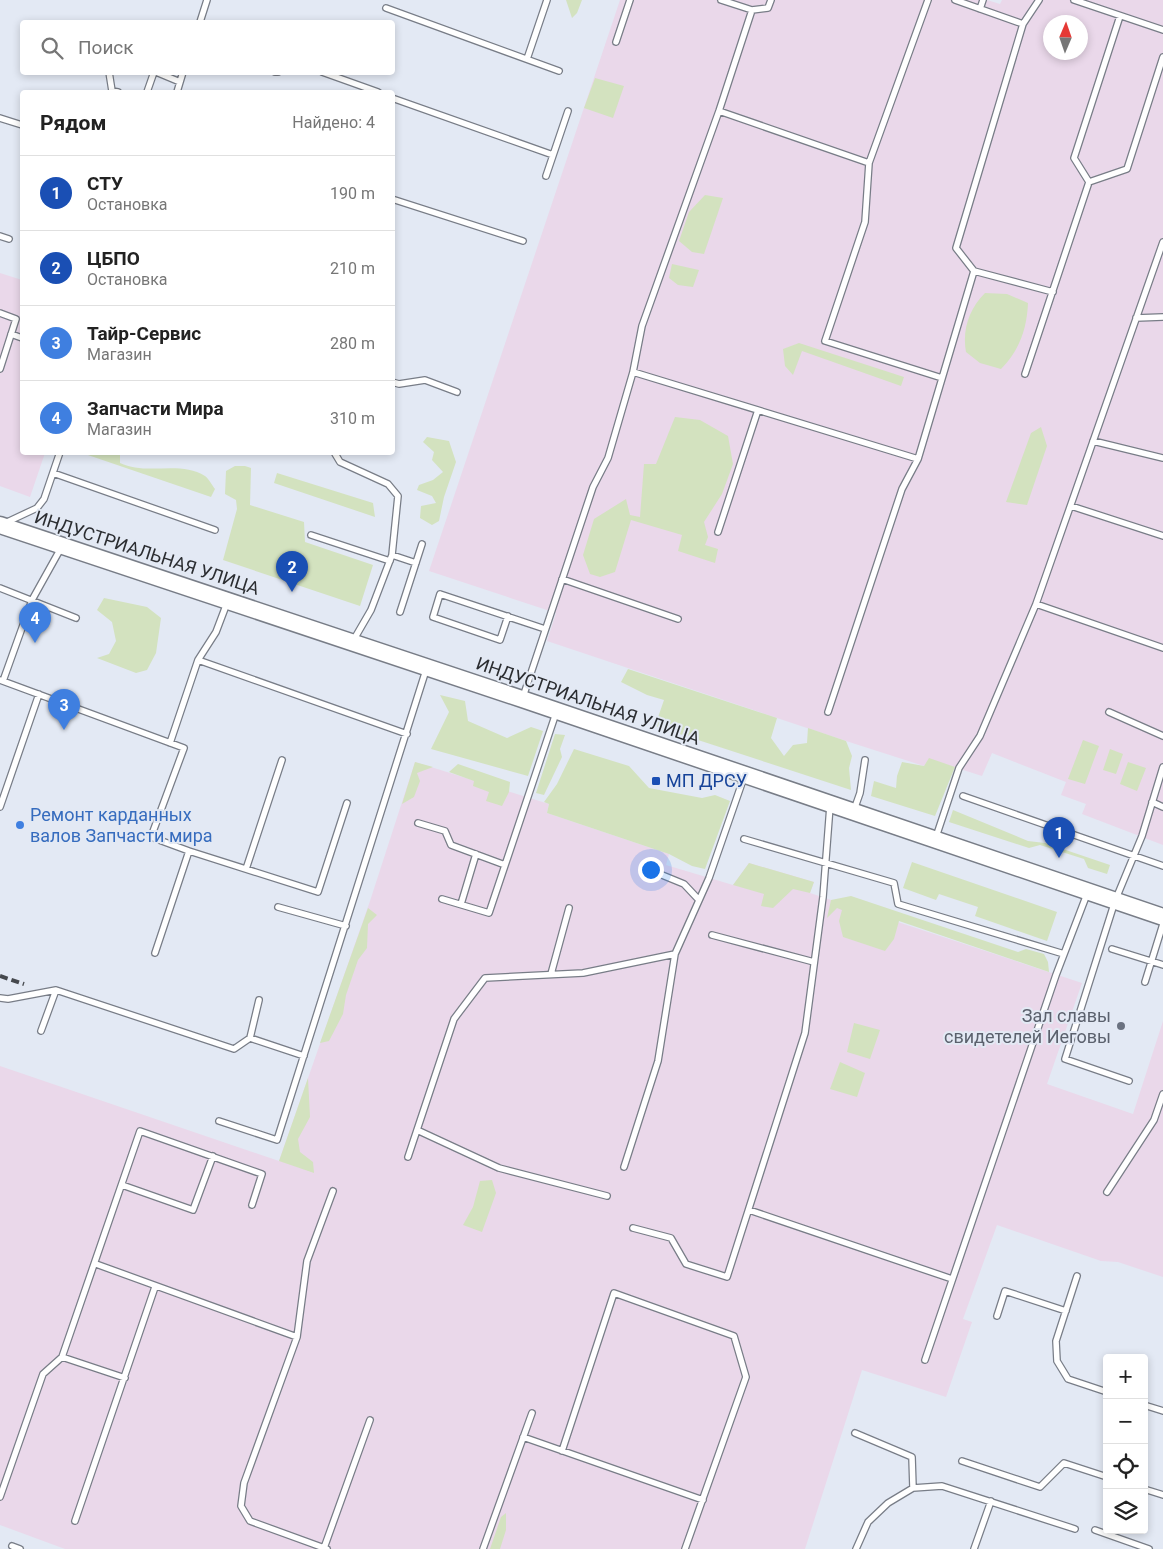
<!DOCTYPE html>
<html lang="ru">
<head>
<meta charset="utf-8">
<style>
  body { margin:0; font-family:Roboto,sans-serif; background:#f6f6f6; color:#222 }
  .controls { position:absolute; right:15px; bottom:15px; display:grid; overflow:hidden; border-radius:5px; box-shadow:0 2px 8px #0003 }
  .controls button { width:45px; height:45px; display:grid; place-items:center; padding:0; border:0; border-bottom:1px solid #e0e0e0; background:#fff; color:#222; font:25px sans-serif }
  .compass { position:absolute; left:1043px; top:15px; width:45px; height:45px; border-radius:50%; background:#fff; box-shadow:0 2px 8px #0003; rotate:2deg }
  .you { position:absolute; left:650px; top:869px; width:18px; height:18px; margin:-12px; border:4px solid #fff; border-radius:50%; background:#1a73e8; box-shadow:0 0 0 8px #1a73e833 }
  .badge { display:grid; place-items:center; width:32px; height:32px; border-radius:50%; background:#1a73e8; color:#fff; font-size:16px; font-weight:700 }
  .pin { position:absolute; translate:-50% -41px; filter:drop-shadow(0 1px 2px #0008) }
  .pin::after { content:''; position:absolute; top:26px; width:18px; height:15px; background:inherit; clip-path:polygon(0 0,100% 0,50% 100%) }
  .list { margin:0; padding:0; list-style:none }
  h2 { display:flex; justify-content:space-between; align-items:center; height:65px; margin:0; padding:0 20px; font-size:21px }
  h2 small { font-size:16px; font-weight:400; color:#767676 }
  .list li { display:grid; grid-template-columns:32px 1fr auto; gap:15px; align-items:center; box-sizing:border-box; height:75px; padding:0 20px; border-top:1px solid #e0e0e0 }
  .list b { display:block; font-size:19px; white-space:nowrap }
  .list p { margin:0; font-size:16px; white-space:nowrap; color:#767676 }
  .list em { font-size:16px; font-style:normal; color:#767676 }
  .icon { flex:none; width:28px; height:28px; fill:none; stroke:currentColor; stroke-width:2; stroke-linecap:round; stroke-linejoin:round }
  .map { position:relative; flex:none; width:1163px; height:1549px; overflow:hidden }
  .search { position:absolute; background:#fff; box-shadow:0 2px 8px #0003; left:20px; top:20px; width:375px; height:55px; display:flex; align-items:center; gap:12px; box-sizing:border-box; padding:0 18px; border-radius:5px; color:#767676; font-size:19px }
  .panel { position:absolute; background:#fff; box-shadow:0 2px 8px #0003; left:20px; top:90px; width:375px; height:365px; border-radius:5px }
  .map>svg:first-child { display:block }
  .industrial { fill:#ead8ea; fill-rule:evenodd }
  .green { fill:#d3e2bf }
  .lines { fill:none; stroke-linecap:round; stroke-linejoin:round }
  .service-casing { stroke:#787d87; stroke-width:8 }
  .secondary-casing { stroke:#787d87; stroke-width:19 }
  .service { stroke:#fff; stroke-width:5.5 }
  .secondary { stroke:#fff; stroke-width:16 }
  .rail { stroke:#45484d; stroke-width:4; stroke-dasharray:8 4; stroke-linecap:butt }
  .transit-dot { fill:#1a4fb4; stroke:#e3e9f4; stroke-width:2 }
  .shop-dot { fill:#3f7fe0; stroke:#e3e9f4; stroke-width:2 }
  .worship-dot { fill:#6b7280; stroke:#e3e9f4; stroke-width:2 }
  .labels { text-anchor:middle; stroke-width:4; stroke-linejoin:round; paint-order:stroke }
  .street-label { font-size:18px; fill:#2b2d31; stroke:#e3e9f4 }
  .transit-label { font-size:18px; fill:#164399; stroke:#e3e9f4; text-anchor:start }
  .shop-label { font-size:18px; fill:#366cbe; stroke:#e3e9f4; text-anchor:start }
  .worship-label { font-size:18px; fill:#5b616d; stroke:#e3e9f4; text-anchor:end }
</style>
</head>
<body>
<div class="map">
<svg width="1163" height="1549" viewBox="0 0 1163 1549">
  <rect width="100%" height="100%" fill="#e3e9f4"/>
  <!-- industrial -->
  <path class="industrial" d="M 620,0 L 987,0 L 1000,4 L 1002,0 L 1163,0 L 1163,845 L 1082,814 L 1086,804 L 1061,795 L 1066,782 L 992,753 L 982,776 L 929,759 L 924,766 L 846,741 L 547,641 L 556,613 L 429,571 ZM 1050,22 L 1080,22 L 1080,52 L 1050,52 Z
    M 0,273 L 22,280 L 22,452 L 45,453 L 30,497 L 0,486 Z
    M 415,762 L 549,804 L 547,813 L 669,854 L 666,865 L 733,885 L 749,863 L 814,882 L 810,893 L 1082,983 L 1047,1084 L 1133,1114 L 1163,1021 L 1163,1277 L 1118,1262 L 1101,1261 L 997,1225 L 963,1319 L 972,1322 L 946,1397 L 862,1370 L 805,1549 L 65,1549 L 0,1525 L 0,1066 L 279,1161 L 370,901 Z"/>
  <!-- green -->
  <path class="green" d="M 566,0 L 582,0 L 577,13 L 572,18 Z
    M 595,78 L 624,86 L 613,118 L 584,108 Z
    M 705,195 L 723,198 L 704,254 L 692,252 L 679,241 L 689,212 Z
    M 672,264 L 699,270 L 693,287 L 678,285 L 669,278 Z
    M 985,293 L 1007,294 L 1028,303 C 1027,329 1019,351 1001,369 L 980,363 L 966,352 C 962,330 969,309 985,293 Z
    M 799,343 L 904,377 L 901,386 L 802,351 L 793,375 L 785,366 L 783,349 Z
    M 675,417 L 700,420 L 728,436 L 733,464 L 722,494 L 704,522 L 708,537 L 705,545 L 718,549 L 715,563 L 678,551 L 682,535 L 631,520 L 615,572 L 600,577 L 590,574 L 583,555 L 594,519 L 626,499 L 630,515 L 640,517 L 644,464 L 656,464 Z
    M 1041,427 L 1047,446 L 1027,505 L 1006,502 L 1031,433 Z
    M 427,437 L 449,441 L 456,462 L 444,497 L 439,521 L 432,525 L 420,518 L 421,506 L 436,503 L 432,496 L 417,490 L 419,485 L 433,480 L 443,472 L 432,460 L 434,452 L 423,442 Z
    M 82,453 L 120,453 L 120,463 C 147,476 180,460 205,476 C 209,479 212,485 215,489 L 211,497 Z
    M 235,466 L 245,466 L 251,468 L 250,505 L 304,522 L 305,542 L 373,565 L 360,606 L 223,560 L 237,509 L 236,500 L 225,494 L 226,471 Z
    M 277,473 L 373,503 L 375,517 L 274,483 Z
    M 104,598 L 147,607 L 161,618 L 156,653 L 147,670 L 136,673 L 97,658 L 109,654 L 116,641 L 112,622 L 97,610 Z
    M 628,669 L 777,718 L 771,738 L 784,756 L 793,745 L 807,743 L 808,728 L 846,741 L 852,756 L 849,768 L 851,790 L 655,726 L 664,700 L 647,695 L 621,682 Z
    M 440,695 L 465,701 L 468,721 L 507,738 L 531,727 L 543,731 L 528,776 L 431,749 L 449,712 Z
    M 555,734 L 565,735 L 560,749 L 562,757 L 544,795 L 536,793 Z
    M 1083,740 L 1099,746 L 1085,784 L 1068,779 Z
    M 574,749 L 629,766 L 649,788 L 702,798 L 715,795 L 730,801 L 705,869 L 692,866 L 669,854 L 547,813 L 549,804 L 544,802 L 557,784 Z
    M 1110,749 L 1123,754 L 1116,774 L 1103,770 Z
    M 929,758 L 955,767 L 935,816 L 871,796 L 874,781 L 896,788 L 897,776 L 902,762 L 924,766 Z
    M 415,762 L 433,767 L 417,773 L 420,781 L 414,797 L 402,804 Z
    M 1128,762 L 1146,768 L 1137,791 L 1120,784 Z
    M 458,764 L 510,782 L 509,792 L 502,806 L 486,801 L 489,792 L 473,786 L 474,781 L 449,772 Z
    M 953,810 L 1028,841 L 1045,843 L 1110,865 L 1107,874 L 1088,868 L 1084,859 L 1040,845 L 1029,848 L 949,822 Z
    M 912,862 L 1057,912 L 1047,941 L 975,916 L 978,907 L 939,894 L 936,900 L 903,888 Z
    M 749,863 L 814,882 L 810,893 L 793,889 L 773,908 L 761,906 L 764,894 L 733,885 Z
    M 851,896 L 1018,952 L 1026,949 L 1044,954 L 1048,962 L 1049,972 L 899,921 L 894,939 L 885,951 L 843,937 L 839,921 L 842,910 L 837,908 L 827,918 L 831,900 Z
    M 368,908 L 377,915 L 368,924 L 367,948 L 358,960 L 346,995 L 343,1014 L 329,1041 L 320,1043 Z
    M 854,1023 L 880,1030 L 870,1059 L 847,1052 Z
    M 840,1062 L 865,1073 L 857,1097 L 830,1089 Z
    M 308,1078 L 310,1117 L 298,1139 L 300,1152 L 313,1162 L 314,1173 L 279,1161 Z
    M 492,1180 L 496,1193 L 482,1232 L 463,1225 L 473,1207 L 480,1181 Z
    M 506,1513 L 506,1530 L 500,1549 L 490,1549 L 501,1517 Z"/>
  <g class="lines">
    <defs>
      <path id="service" d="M 721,0 L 752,10
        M 955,0 L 1023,24
        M 1039,0 L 1023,24 L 956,248 L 974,271 L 1053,292
        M 1074,0 L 1163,30
        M 386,8 L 559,71
        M 980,9 L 983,0
        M 200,22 L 207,0
        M 616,42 L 630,0
        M 527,59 L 547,0
        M 109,72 L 112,91 L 118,92
        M 156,72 L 180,82
        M 275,72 L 278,72
        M 322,72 L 378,92
        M 147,92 L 154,72
        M 177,92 L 183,72
        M 392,98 L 553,155
        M 719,111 L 869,163 L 928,0
        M 0,118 L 22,125
        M 869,163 L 865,222 L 825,341 L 942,378
        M 546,176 L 568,111
        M 1089,182 L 1127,169 L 1163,57
        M 392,199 L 523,241
        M 0,236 L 9,239
        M 0,313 L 16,319 L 0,369
        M 1136,318 L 1163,317
        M 11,334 L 22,338
        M 633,372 L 918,459
        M 1025,374 L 1089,182 L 1074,158 L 1120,16
        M 392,382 L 399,384 L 425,380 L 457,392
        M 1093,441 L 1163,458
        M 334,452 L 340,462 L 388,484 L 398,496 L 392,555 L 371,610 L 353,641
        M 53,473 L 215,530
        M 1071,506 L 1163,536
        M 5,523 L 37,508 L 44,499 L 60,452
        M 718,532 L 758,410
        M 311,535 L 390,561
        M 392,555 L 416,563
        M 562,579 L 678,619
        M 0,588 L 76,618
        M 1036,604 L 1163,648
        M 400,612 L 422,544
        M 508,616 L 500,640 L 433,617 L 440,594 L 545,629
        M 198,660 L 407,734
        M 0,680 L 184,748 L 151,837 L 189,851 L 155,953
        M 3,681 L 32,600 L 61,548
        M 523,697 L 593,487 L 608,458 L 633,372 L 642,326 L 719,111 L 752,10 L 768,8 L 771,0
        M 828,712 L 902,489 L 918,459 L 974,271
        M 1109,712 L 1163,736
        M 170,743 L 198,660 L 216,632 L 227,603
        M 963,796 L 1163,866
        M 1152,802 L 1163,807
        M 0,807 L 39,694
        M 854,810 L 860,793 L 865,760
        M 418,823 L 445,831 L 451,845 L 505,865
        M 936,837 L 959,768 L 980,736 L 1036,604 L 1163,242
        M 744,839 L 894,883 L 898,904 L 1064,954
        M 189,851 L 318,892 L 347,803
        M 246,869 L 282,760
        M 662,875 L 684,884 L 699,900
        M 442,899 L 489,913 L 556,713
        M 461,904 L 476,854
        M 278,907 L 346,926
        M 712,935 L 814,962
        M 1112,949 L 1163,965
        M 551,974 L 569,908
        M 1145,982 L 1163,924
        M 0,998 L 8,999 L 56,990 L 234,1049 L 250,1038 L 304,1056
        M 41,1031 L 56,990
        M 250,1038 L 259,1000
        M 1129,1081 L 1065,1059 L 1115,901 L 1142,836 L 1163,767
        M 219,1121 L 277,1140 L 426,670
        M 417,1130 L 499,1168 L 607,1196
        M 408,1157 L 454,1019 L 485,978 L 583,973 L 675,954 L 709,878 L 744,777
        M 624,1167 L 658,1061 L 675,954
        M 122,1185 L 193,1210 L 213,1156
        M 1107,1192 L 1154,1120 L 1163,1094
        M 749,1210 L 952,1279
        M 633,1228 L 671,1238 L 686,1264 L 727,1277 L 805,1033 L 823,897 L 830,806
        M 96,1264 L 297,1337
        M 1077,1276 L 1056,1341 L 1057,1361 L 1068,1379 L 1107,1392
        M 997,1316 L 1005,1291 L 1066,1311
        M 62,1357 L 125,1378
        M 925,1360 L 1056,975 L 1087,894
        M 1144,1405 L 1163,1411
        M 855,1433 L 912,1457 L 913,1488
        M 523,1437 L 703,1500
        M 562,1451 L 614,1293 L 734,1336 L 746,1377 L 685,1549
        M 962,1461 L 1040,1487 L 1064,1463 L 1107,1477
        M 1144,1489 L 1163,1495
        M 0,1497 L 43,1374 L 62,1357 L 140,1131 L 262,1174 L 252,1205
        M 75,1521 L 155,1287
        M 1095,1530 L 1149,1549
        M 12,1546 L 20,1549
        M 324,1548 L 370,1420
        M 327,1549 L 250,1521 L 241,1506 L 244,1483 L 297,1337 L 307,1261 L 333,1191
        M 483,1549 L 532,1413
        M 856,1549 L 868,1522 L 888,1503 L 913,1488 L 942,1486 L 1075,1529
        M 974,1549 L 991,1501"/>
      <path id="secondary" d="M 0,525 L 522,699 L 1163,917"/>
    </defs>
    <!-- service casing -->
    <use href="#service" class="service-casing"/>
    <!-- secondary casing -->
    <use href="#secondary" class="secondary-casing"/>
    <!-- service -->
    <use href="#service" class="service"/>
    <!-- secondary -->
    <use href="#secondary" class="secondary"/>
    <!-- rail -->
    <path class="rail" d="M 0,976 L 24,984"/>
  </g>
  <!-- markers -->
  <rect class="transit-dot" x="651" y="776" width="10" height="10" rx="2.5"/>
  <circle class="shop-dot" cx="20" cy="825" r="5"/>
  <circle class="worship-dot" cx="1121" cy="1026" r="5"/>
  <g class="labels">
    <!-- street labels -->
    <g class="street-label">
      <text transform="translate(147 553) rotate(18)" y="6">ИНДУСТРИАЛЬНАЯ УЛИЦА</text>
      <text transform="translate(588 701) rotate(19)" y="6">ИНДУСТРИАЛЬНАЯ УЛИЦА</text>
    </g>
    <!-- transit labels -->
    <g class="transit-label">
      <text x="666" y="787">МП ДРСУ</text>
    </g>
    <!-- shop labels -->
    <g class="shop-label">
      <text x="30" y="821">Ремонт карданных<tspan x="30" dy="21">валов Запчасти мира</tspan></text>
    </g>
    <!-- worship labels -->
    <g class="worship-label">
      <text x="1111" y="1022">Зал славы<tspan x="1111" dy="21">свидетелей Иеговы</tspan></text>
    </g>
  </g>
</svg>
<div class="controls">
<button>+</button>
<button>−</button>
<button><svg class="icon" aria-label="locate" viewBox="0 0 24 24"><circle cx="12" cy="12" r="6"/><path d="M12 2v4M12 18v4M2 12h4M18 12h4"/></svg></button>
<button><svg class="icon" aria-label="layers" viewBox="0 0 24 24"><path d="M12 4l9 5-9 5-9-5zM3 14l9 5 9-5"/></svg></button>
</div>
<svg class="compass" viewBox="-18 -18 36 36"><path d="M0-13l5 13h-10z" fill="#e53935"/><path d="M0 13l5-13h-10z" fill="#767676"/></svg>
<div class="you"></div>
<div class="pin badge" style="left:1059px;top:858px;background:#1a4fb4">1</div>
<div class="pin badge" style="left:292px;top:592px;background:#1a4fb4">2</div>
<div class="pin badge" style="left:64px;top:730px;background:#3f7fe0">3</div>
<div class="pin badge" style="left:35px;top:643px;background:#3f7fe0">4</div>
<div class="search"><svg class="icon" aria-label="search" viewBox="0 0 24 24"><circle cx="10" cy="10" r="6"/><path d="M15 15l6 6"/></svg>Поиск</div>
<section class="panel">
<h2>Рядом<small>Найдено: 4</small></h2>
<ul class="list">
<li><span class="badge" style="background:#1a4fb4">1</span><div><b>СТУ</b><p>Остановка</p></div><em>190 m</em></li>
<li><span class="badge" style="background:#1a4fb4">2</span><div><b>ЦБПО</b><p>Остановка</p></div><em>210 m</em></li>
<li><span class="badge" style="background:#3f7fe0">3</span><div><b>Тайр-Сервис</b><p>Магазин</p></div><em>280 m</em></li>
<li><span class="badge" style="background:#3f7fe0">4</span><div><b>Запчасти Мира</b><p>Магазин</p></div><em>310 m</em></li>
</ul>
</section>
</div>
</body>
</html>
